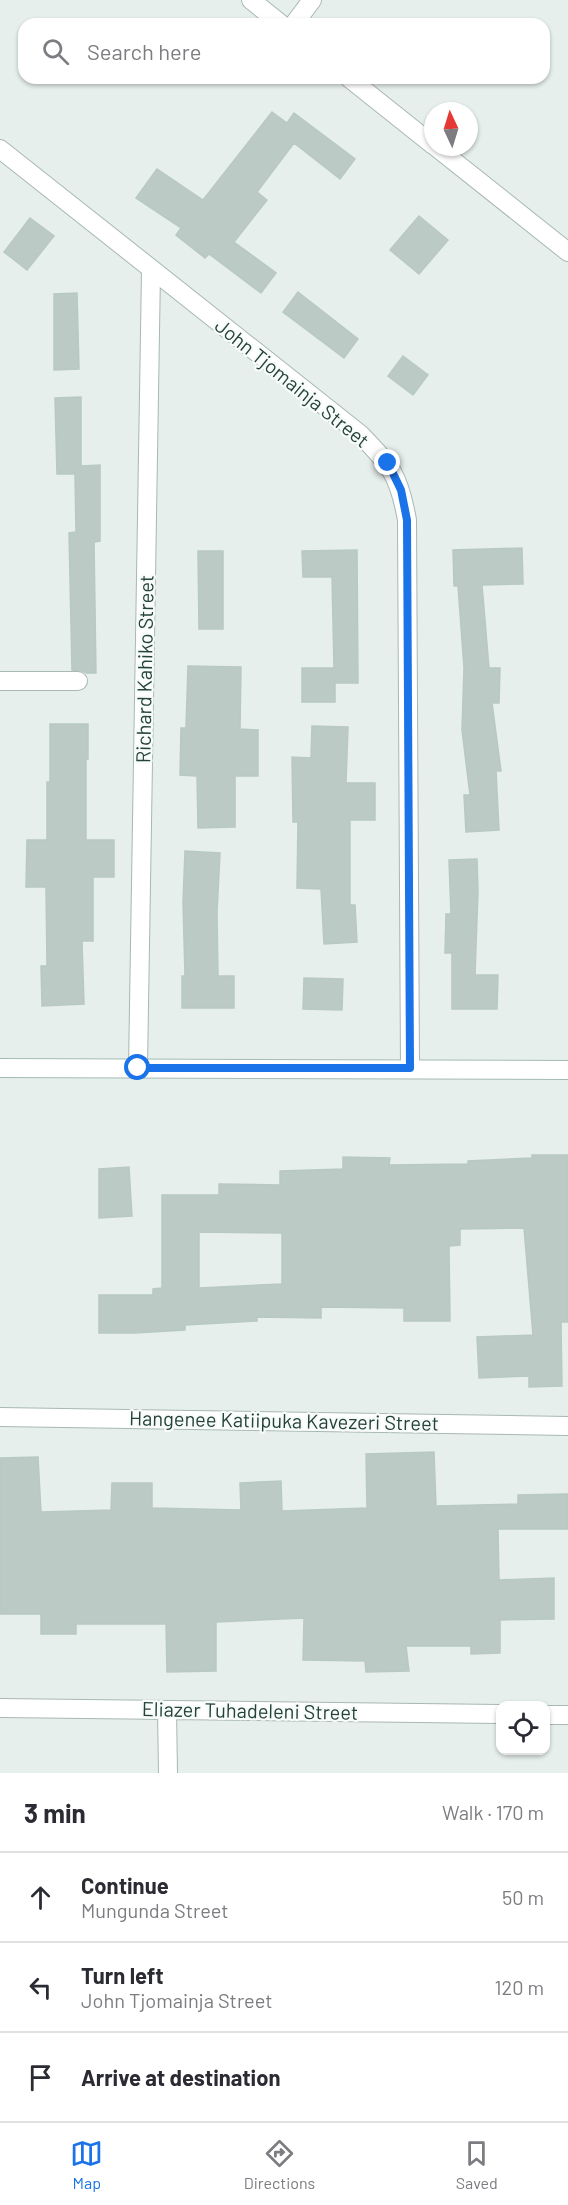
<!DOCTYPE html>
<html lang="en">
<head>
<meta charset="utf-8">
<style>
  body { margin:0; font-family:Barlow,sans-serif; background:#f7f7f7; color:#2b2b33 }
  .controls { position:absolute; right:18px; bottom:18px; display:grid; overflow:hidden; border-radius:12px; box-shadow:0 2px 4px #0004 }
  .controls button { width:54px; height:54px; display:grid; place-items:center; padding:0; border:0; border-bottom:2px solid #e1e1e2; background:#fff; color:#2b2b33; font:30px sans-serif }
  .compass { position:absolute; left:424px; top:102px; width:54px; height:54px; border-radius:50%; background:#fff; box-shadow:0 2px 4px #0004; rotate:356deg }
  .stop { position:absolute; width:18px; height:18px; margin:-14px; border:4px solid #1a73e8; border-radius:50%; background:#fff }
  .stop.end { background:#1a73e8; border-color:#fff; box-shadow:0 2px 6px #0008 }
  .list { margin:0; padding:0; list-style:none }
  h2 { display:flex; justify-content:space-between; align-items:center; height:78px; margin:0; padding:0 24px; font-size:26px }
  h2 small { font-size:20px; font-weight:400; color:#7c7c81 }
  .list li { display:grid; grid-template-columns:39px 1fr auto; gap:18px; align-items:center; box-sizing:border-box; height:90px; padding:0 24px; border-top:2px solid #e1e1e2 }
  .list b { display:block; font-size:22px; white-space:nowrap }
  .list p { margin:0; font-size:20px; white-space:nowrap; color:#7c7c81 }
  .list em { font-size:20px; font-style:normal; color:#7c7c81 }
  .icon { flex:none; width:33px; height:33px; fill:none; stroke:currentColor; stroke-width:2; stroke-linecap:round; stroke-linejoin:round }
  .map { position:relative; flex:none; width:568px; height:1773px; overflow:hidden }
  .search { position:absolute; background:#fff; box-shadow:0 2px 4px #0004; left:18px; right:18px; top:18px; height:66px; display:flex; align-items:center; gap:15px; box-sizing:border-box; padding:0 21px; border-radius:18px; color:#7c7c81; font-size:22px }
  .sheet { height:348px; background:#fff }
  nav { display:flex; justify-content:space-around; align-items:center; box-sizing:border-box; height:84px; border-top:2px solid #e1e1e2; background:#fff; font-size:16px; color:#7c7c81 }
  nav a { display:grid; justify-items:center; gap:3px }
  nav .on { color:#1a73e8 }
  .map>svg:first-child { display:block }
  .building { fill:#bbcac4; stroke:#b8c9c2; stroke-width:1.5; fill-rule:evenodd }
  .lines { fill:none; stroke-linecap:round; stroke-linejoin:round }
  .lane-casing { stroke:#a8b8b2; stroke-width:20 }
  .street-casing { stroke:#a8b8b2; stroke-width:20 }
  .secondary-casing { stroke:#a4bbb3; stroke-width:20 }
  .lane { stroke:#fff; stroke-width:18 }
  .street { stroke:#fff; stroke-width:18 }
  .secondary { stroke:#fff; stroke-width:18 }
  .route { stroke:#1a73e8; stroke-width:8 }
  .labels { text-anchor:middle; stroke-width:4.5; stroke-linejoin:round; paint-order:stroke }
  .street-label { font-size:20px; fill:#24423a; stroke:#f7fbf9 }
</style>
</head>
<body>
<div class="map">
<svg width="568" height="1773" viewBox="0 0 568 1773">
  <rect width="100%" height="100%" fill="#e6efeb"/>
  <!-- building -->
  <path class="building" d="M 272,112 L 287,123 L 294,113 L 355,159 L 340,179 L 294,143 L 257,192 L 267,200 L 234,242 L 276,273 L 261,293 L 209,254 L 205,258 L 176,235 L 181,228 L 136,198 L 157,169 L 203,200 Z
    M 419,216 L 448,240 L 419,274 L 390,250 Z
    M 30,218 L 54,236 L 27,270 L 4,252 Z
    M 298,292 L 358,339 L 344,358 L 283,312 Z
    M 77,293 L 79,369 L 54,370 L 54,294 Z
    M 403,356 L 428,375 L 413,395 L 388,376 Z
    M 81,397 L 81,466 L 100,465 L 100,541 L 94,542 L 96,673 L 86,673 L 83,671 L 72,670 L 69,533 L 76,532 L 75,474 L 57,474 L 55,398 Z
    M 522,548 L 523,584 L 482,585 L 489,668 L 500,668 L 499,703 L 492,703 L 501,771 L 496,771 L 499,830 L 466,832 L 464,795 L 470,795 L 462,730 L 464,668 L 458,586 L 454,586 L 453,550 Z
    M 357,550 L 358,683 L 335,683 L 335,702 L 302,702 L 302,668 L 334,668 L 332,577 L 303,577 L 302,551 Z
    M 198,551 L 223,551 L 223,629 L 199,629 Z
    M 188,666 L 241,667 L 240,729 L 258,730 L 258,776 L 235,776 L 235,827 L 198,828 L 197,776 L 180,775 L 181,728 L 186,728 Z
    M 50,724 L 88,724 L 88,759 L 86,759 L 86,840 L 114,840 L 114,877 L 93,877 L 93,941 L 82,941 L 84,1004 L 42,1006 L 41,966 L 47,966 L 46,887 L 26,887 L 27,840 L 47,840 L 47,782 L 50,782 Z
    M 312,726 L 348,727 L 346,783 L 375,783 L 375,820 L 350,820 L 350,905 L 355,905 L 357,942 L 324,944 L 321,889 L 297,888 L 298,822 L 293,822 L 292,757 L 311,758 Z
    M 185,851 L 220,853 L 217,912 L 218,976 L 234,976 L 234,1008 L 182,1008 L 182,976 L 185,976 L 183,902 Z
    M 477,859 L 478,891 L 475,975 L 498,975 L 497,1009 L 452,1009 L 452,953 L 445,953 L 446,914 L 451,914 L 449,860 Z
    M 304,978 L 343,979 L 342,1010 L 303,1009 Z
    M 532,1155 L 568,1155 L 568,1322 L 561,1322 L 562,1386 L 529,1387 L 529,1376 L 479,1378 L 477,1337 L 533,1335 L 524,1228 L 460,1229 L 460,1245 L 449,1246 L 450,1321 L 404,1321 L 404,1308 L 321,1307 L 321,1318 L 257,1317 L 257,1321 L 185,1325 L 185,1330 L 134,1333 L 99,1333 L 99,1295 L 153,1295 L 153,1289 L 162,1288 L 162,1195 L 219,1195 L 219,1184 L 280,1185 L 280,1171 L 343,1169 L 343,1157 L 390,1158 L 389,1165 L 468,1164 L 468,1161 L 532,1158 ZM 199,1232 L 282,1233 L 282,1284 L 199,1288 Z
    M 129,1167 L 132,1216 L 99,1218 L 99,1169 Z
    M 434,1452 L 436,1506 L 518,1504 L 518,1495 L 568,1494 L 568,1529 L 498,1529 L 499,1580 L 554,1578 L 554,1619 L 500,1620 L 500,1653 L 471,1654 L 471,1646 L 406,1646 L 409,1671 L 366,1672 L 365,1661 L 303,1660 L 304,1618 L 216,1622 L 216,1671 L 167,1672 L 166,1624 L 76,1624 L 76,1634 L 41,1634 L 41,1614 L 0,1614 L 0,1458 L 38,1457 L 41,1512 L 111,1510 L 112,1483 L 152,1483 L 152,1508 L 241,1510 L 240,1483 L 281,1481 L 282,1511 L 367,1508 L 366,1454 Z"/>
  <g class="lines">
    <defs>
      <path id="lane" d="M 0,681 L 78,681"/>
      <path id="street" d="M 251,0 L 281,24
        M 294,24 L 312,0
        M 349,78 L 433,145
        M 436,147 L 568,252
        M 0,149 L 360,434 C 391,466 399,475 407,520 L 410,1068
        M 138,1068 L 151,271
        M 0,1417 L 568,1426
        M 0,1708 L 500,1714
        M 167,1710 L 168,1773
        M 546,1715 L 568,1715"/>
      <path id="secondary" d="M 0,1068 L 568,1070"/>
    </defs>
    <!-- lane casing -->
    <use href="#lane" class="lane-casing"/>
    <!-- street casing -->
    <use href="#street" class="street-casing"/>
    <!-- secondary casing -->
    <use href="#secondary" class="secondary-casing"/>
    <!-- lane -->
    <use href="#lane" class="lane"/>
    <!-- street -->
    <use href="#street" class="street"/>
    <!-- secondary -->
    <use href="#secondary" class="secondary"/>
  </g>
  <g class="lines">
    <!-- route -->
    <path class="route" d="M 138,1068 L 410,1068 L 407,520 L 401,490 L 388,463"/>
  </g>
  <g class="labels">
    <!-- street labels -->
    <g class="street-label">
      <text transform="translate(292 383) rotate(39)" y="7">John Tjomainja Street</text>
      <text transform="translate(145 669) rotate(-89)" y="7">Richard Kahiko Street</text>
      <text transform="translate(284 1421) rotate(1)" y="7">Hangenee Katiipuka Kavezeri Street</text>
      <text transform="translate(250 1711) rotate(1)" y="7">Eliazer Tuhadeleni Street</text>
    </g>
  </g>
</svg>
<div class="controls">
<button><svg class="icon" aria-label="locate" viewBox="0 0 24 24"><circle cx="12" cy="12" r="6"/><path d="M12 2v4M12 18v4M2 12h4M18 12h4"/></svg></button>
</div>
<svg class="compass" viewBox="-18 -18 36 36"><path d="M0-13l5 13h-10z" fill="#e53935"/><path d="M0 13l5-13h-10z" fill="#7c7c81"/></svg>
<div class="stop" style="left:138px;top:1068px"></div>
<div class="stop end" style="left:388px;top:463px"></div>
<div class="search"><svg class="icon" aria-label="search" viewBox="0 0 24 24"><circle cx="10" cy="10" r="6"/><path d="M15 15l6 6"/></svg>Search here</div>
</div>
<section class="sheet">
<h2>3 min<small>Walk · 170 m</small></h2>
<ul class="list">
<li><svg class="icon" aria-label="ahead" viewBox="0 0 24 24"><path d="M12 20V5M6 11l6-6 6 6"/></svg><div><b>Continue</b><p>Mungunda Street</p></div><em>50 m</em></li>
<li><svg class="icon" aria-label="left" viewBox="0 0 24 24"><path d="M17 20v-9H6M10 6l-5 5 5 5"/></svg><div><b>Turn left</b><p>John Tjomainja Street</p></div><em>120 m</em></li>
<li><svg class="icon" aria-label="arrive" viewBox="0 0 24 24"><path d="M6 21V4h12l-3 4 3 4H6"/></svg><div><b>Arrive at destination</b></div></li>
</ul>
</section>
<nav>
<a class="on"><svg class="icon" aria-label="map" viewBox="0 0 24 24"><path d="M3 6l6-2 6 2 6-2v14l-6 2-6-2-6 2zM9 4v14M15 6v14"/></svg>Map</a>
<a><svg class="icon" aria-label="directions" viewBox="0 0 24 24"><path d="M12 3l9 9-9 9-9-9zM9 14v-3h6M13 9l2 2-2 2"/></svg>Directions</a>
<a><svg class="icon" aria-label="saved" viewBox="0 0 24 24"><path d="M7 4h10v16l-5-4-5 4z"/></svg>Saved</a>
</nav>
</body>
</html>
